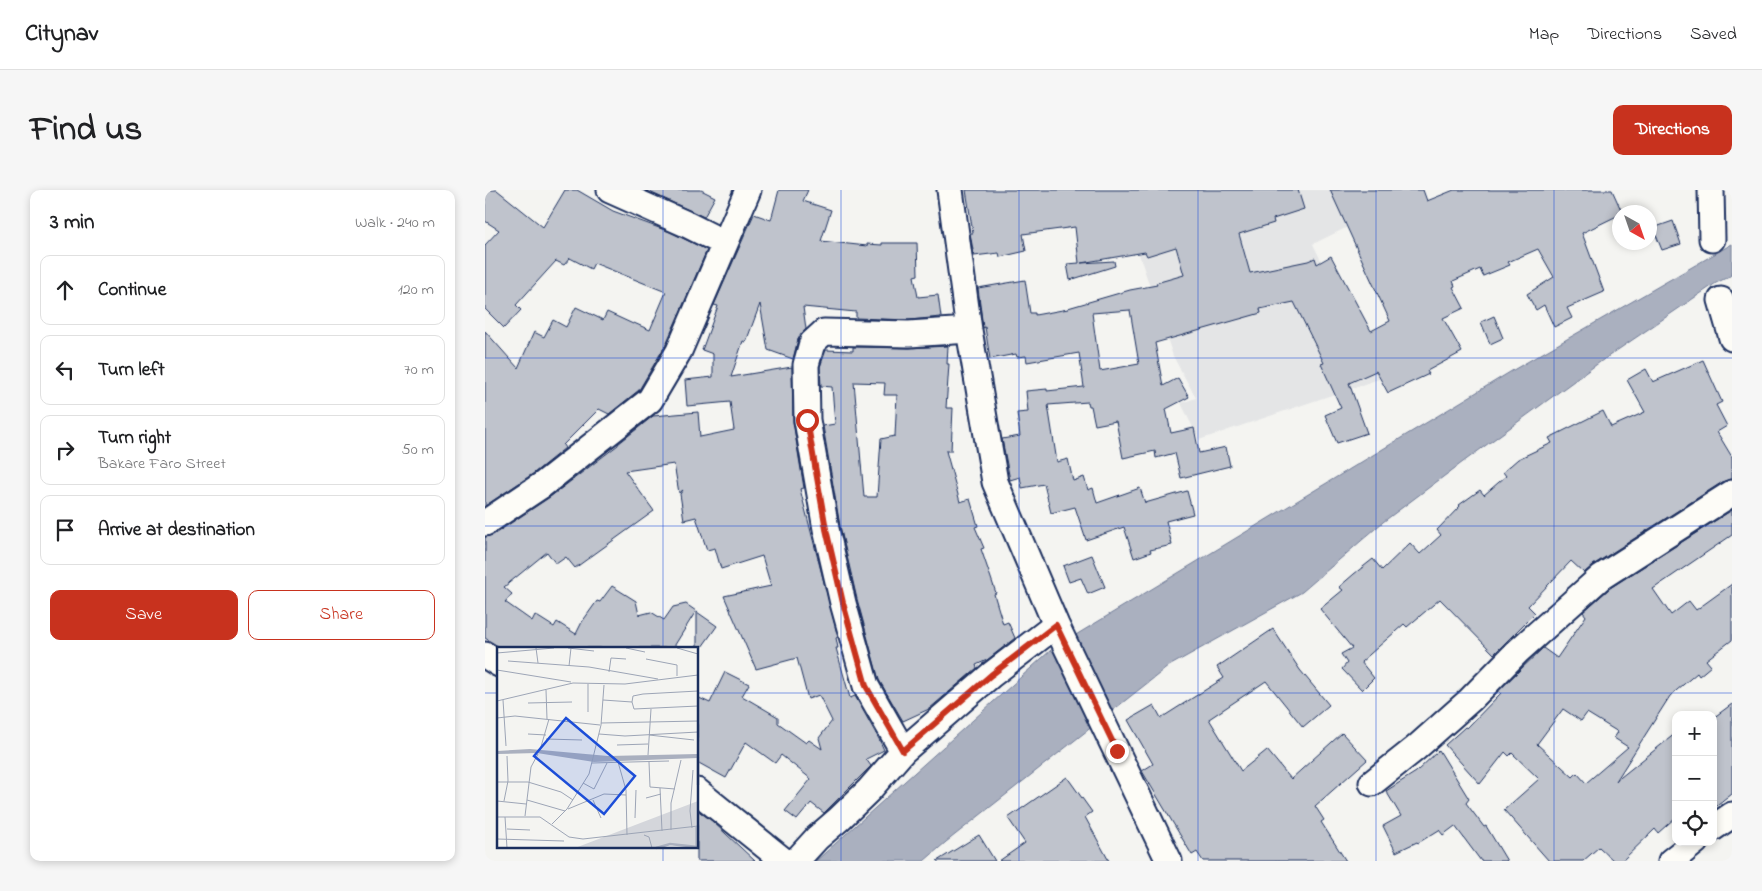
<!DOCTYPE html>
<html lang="en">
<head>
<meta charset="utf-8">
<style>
  body { margin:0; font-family:"Indie Flower",sans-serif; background:#f6f6f6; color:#202124 }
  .controls { position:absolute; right:15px; bottom:15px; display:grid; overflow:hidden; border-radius:10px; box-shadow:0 2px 8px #0003 }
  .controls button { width:45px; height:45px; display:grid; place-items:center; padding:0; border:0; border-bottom:1px solid #e0e0e0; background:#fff; color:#202124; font:25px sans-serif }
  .compass { position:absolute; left:1127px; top:15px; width:45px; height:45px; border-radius:50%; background:#fff; box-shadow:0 2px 8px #0003; rotate:140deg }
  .stop { position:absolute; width:15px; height:15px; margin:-11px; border:4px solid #c8321e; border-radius:50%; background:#fff }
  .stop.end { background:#c8321e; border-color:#fff; box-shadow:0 1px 5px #0008 }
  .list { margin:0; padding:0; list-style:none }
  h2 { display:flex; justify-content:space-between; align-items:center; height:65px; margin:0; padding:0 20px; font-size:21px }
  h2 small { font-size:16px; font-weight:400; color:#757577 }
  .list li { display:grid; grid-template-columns:32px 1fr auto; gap:15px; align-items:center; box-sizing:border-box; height:70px; margin:0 10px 10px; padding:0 10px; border:1px solid #e0e0e0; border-radius:10px }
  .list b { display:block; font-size:19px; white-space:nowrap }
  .list p { margin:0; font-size:16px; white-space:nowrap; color:#757577 }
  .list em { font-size:16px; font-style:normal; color:#757577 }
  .actions { display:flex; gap:10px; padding:15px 20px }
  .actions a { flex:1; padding:11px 0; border:1px solid #c8321e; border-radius:10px; text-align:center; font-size:18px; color:#c8321e }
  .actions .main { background:#c8321e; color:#fff }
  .icon { flex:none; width:28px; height:28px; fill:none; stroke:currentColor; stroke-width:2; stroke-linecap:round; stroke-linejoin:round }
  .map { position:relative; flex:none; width:1247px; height:671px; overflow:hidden; border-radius:10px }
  header { display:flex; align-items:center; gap:30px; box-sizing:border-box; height:70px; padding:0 25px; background:#fff; border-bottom:1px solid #e0e0e0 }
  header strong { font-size:24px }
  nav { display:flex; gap:28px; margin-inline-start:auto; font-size:18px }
  .intro { display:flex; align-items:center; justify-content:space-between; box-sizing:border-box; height:120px; padding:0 30px }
  h1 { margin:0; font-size:35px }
  .button { padding:12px 22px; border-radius:10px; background:#c8321e; color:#fff; font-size:18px; font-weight:700 }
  main { display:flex; gap:30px; padding:0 30px }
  aside { flex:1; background:#fff; border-radius:10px; box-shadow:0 2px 8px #0003 }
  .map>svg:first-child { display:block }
  .built { fill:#e4e5e6 }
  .water { fill:#aab0bf; stroke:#717c98 }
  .building { fill:#bfc3cc; stroke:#1b2f5e; fill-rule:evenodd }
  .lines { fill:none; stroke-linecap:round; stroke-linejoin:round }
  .minor-casing { stroke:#1b2f5e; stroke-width:29 }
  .minor { stroke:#fdfcf7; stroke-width:25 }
  .route { stroke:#c8321e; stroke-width:6 }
  .grid { fill:none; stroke:#1d4ed8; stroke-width:1; stroke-opacity:0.55 }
  .inset-river { fill:none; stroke:#aab0bf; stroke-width:2.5 }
  .inset-road { fill:none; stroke:#9da5b6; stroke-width:1 }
  .view { fill:#1d4ed8; fill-opacity:0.15; stroke:#1d4ed8; stroke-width:2.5 }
  .inset-edge { fill:none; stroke:#1b2f5e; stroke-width:2.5 }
</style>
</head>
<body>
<header>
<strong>Citynav</strong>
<nav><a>Map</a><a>Directions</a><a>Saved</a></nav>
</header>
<div class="intro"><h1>Find us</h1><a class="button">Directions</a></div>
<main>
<aside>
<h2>3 min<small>Walk · 240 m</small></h2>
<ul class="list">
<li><svg class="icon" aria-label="ahead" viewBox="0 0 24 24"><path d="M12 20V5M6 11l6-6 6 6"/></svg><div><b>Continue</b></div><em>120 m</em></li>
<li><svg class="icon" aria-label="left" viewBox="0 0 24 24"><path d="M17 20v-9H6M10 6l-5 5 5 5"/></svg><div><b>Turn left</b></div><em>70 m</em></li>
<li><svg class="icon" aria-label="right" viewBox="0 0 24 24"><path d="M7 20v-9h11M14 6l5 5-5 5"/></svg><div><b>Turn right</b><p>Bakare Faro Street</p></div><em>50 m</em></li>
<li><svg class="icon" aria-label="arrive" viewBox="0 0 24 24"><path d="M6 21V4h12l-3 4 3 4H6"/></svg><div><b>Arrive at destination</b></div></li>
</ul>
<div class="actions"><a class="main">Save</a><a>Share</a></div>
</aside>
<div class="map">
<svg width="1247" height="671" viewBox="0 0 1247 671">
  <rect width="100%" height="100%" fill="#f4f4f1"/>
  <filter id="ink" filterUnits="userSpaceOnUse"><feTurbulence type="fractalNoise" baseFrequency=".02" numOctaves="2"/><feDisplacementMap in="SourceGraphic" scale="10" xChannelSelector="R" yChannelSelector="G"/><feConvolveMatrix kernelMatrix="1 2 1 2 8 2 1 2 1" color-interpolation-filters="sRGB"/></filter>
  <g filter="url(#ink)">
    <!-- built -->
    <path class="built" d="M 791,0 L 938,0 L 828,54 L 894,189 L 714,250 L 696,213 L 711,208 L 688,166 L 647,43 Z"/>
    <!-- water -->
    <path class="water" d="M 1247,54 L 1247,85 L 1231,93 L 1115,172 L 978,272 L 898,332 L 817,402 L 684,476 L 461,652 L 439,671 L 331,671 L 566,460 L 1030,179 Z"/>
    <!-- building -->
    <path class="building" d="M 0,0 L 12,0 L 58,37 L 80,0 L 92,0 L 128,21 L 185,42 L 222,60 L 181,154 L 154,200 L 124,224 L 114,219 L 78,255 L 80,258 L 49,283 L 0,316 L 0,141 L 33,178 L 49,142 L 59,147 L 68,130 L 81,137 L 91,117 L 118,130 L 122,122 L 148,134 L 149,133 L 165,140 L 181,102 L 109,73 L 106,79 L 85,68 L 79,75 L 71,71 L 31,115 L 36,120 L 19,138 L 0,119 L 0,55 L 14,40 L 0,31 Z
      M 160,0 L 216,0 L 230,7 L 219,27 Z
      M 294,0 L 323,0 L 318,11 L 346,20 L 336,51 L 382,56 L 382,54 L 397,55 L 397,53 L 432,53 L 433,85 L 429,86 L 433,107 L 453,105 L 456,127 L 424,130 L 371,128 L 371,122 L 318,117 L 321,139 L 313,149 L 308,169 L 283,160 L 275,114 L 261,152 L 258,151 L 246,187 L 307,177 L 308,232 L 319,298 L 315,299 L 353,447 L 351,448 L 353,458 L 351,458 L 365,508 L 370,506 L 394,549 L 399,560 L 381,569 L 386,576 L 339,623 L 326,613 L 312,630 L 300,621 L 326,589 L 296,565 L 290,573 L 261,552 L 241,588 L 212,572 L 212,507 L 225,513 L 240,482 L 264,494 L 257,506 L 293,527 L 293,533 L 321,553 L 324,550 L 337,559 L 334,548 L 347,531 L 334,505 L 323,509 L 312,468 L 271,479 L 239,406 L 286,396 L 277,366 L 236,379 L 230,358 L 222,360 L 211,327 L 199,330 L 195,304 L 198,300 L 194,303 L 189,274 L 140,281 L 169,321 L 90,378 L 81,367 L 71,374 L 62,362 L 19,397 L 27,404 L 20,412 L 47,431 L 50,425 L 69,437 L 72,432 L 91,444 L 97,432 L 112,411 L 115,412 L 127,396 L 151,411 L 154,425 L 166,422 L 179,430 L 188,417 L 201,414 L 211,421 L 188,458 L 16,458 L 0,448 L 0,347 L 8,345 L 65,307 L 133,255 L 133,254 L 168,226 L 213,222 L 215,247 L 249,240 L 245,212 L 202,216 L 200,190 L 228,187 L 228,164 L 217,160 L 233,116 L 229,115 L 269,24 L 286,30 Z
      M 481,0 L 813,0 L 819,19 L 788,29 L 789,33 L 754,44 L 765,83 L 823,71 L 830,68 L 832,74 L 846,66 L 886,141 L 905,131 L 845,0 L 938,0 L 942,11 L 969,0 L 1127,0 L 1137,22 L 1134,22 L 1134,25 L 1097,43 L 1119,102 L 1082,118 L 1087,128 L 1069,137 L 1059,115 L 1051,120 L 1042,104 L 1069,87 L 1053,59 L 1023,72 L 1025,75 L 998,86 L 995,79 L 968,91 L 970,96 L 968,97 L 979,118 L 958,128 L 977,162 L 942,181 L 944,184 L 903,203 L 891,181 L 864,193 L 882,243 L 852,253 L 840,225 L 856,218 L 836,174 L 839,173 L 809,112 L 775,119 L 776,123 L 670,153 L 678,196 L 693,188 L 704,207 L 681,219 L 686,243 L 709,238 L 714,263 L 741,257 L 745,276 L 696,288 L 690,263 L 671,268 L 670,261 L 638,268 L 631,231 L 610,235 L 606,216 L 604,216 L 603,212 L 563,215 L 572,272 L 583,269 L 588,291 L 599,287 L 603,300 L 608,298 L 612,313 L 655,298 L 660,313 L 702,301 L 708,324 L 681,331 L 687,355 L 665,360 L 666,362 L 649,368 L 639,337 L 601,350 L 590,317 L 566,323 L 559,294 L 537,298 L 535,287 L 525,290 L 517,249 L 535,246 L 532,223 L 543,222 L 541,201 L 562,199 L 562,201 L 599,197 L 594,163 L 542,172 L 541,166 L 532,167 L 531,164 L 505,169 L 500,137 L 498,138 L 493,98 L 540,90 L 545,123 L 550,123 L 550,125 L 583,119 L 583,118 L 645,100 L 672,95 L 671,93 L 699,85 L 691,57 L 662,66 L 660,62 L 596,73 L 629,71 L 630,76 L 585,90 L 582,74 L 594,73 L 590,37 L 538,44 L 541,61 L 515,67 L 514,63 L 489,66 L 485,43 L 488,43 ZM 645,120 L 654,174 L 615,181 L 607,123 Z
      M 1188,31 L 1196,54 L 1177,60 L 1168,38 Z
      M 1009,126 L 1018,148 L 1005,154 L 996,132 Z
      M 463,156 L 462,174 L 464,174 L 461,218 L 468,218 L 466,261 L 461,261 L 475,312 L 485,309 L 493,336 L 490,337 L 499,358 L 496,359 L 511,403 L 509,404 L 518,434 L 523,432 L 530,448 L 502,470 L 491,475 L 492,478 L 444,519 L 418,531 L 394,490 L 372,409 L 355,336 L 338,236 L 350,234 L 347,197 L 336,196 L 335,177 L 341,160 L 368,161 L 368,157 L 424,158 ZM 369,192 L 400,193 L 399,205 L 412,205 L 410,246 L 396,249 L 392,307 L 379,307 Z
      M 1218,170 L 1237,212 L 1231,215 L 1242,236 L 1232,242 L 1247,267 L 1247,289 L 1239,291 L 1108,375 L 1099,383 L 1086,371 L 1043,416 L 1050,423 L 1009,464 L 955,409 L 922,437 L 919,434 L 876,472 L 889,488 L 877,500 L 857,479 L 862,473 L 856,464 L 867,458 L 835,419 L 858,400 L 854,397 L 869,384 L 888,369 L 897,380 L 925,353 L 935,364 L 956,345 L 952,340 L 975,316 L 974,315 L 995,300 L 999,305 L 1021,286 L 1018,282 L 1033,269 L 1067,253 L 1064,248 L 1118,221 L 1126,237 L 1160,222 L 1142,190 L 1161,179 L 1168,192 Z
      M 1247,320 L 1247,345 L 1168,399 L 1186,425 L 1204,411 L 1211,420 L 1247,394 L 1247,450 L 1221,470 L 1226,476 L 1214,486 L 1212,483 L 1185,506 L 1131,591 L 1191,543 L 1191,627 L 1173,643 L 1170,639 L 1137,671 L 1129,671 L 1114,657 L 1098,671 L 1064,671 L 1019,620 L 1054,589 L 1027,563 L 1024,566 L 1020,562 L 995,594 L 960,555 L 980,537 L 982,538 L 1016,503 L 1013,501 L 1058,458 L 1072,468 L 1101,426 L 1098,422 L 1125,398 ZM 1078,519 L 1096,531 L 1102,523 L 1133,542 L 1129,548 L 1143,557 L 1101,593 L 1092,583 L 1088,587 L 1052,554 Z
      M 607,365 L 620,397 L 603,404 L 596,388 L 584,392 L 578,376 Z
      M 212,422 L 232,436 L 212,464 Z
      M 788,439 L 815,480 L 844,515 L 818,537 L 781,491 L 724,529 L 756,581 L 782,560 L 806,589 L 857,543 L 882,570 L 830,616 L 839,630 L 836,632 L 861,671 L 718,671 L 712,662 L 707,665 L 657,581 L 668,574 L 643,530 L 669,515 L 676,528 L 739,488 L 732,477 Z
      M 1247,514 L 1247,604 L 1228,619 L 1228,528 Z
      M 954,560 L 984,609 L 981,613 L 999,637 L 1001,636 L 1022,671 L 996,671 L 970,636 L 958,645 L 954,640 L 933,653 L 932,652 L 911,662 L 898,636 L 916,626 L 901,601 L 931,582 Z
      M 582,587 L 607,622 L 600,627 L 624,671 L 514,671 L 540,653 L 523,628 Z
      M 212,620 L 226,630 L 270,671 L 212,671 Z
      M 494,645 L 510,671 L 452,671 Z"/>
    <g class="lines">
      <defs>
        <path id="minor" d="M 125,0 L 199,33 L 239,53
          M 465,0 L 484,140 L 510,292 L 571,435 L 684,671
          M 1226,0 L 1227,49
          M 1236,110 L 1247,148
          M 0,333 L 57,295 L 165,210 L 194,161 L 263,0
          M 0,465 L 14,474
          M 418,561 L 381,496 L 358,413 L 341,339 L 322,230 L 321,175 L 327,153 L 339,142 L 424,144 L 484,140
          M 887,593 L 931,558 L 985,510 L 1032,462 L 1116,387 L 1247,303
          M 212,601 L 299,671
          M 1228,638 L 1247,625
          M 311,671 L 332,648 L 354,629 L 384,600 L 418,561 L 506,485 L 571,435
          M 1186,671 L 1210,652"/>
      </defs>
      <!-- minor casing -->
      <use href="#minor" class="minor-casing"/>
      <!-- minor -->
      <use href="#minor" class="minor"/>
    </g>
  </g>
  <g class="lines" filter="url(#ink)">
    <!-- route -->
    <path class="route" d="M 322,230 L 341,339 L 358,413 L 381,496 L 418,561 L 506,485 L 571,435 L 632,561"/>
  </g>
  <!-- grid -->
  <path class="grid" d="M 178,0 L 178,458M 356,0 L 356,671M 534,0 L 534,671M 713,0 L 713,671M 891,0 L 891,671M 1069,0 L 1069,671M 0,168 L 1247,168M 0,336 L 1247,336M 0,503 L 14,503M 212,503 L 1247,503M 178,657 L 178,671"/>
  <!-- overview -->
  <g transform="translate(12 457)">
    <rect width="201" height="201" fill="#f4f4f1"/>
    <path d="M 201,154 L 201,201 L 173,198 L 164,201 L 78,201 Z" fill="#d4d6db"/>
    <path d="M 33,102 L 111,109 L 201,107 L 201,111 L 97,115 L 40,106 L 0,107 L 0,104 Z" fill="#aab0bf"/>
    <path class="inset-river" d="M 201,110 L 201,138M 159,201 L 173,197 L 201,200"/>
    <path class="inset-road" d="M 39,1 L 41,16M 71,1 L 97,4M 129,1 L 148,5M 180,1 L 201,7M 0,6 L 57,1M 149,12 L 180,18 L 180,29M 11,14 L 92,20 L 161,32M 72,19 L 74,1M 0,23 L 74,35M 112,25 L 114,11 L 129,12M 91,37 L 91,65M 49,43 L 50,72M 6,53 L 9,99M 106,53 L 135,55M 0,54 L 76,36 L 128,37 L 201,28M 135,55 L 137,62 L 201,59M 135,55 L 136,49 L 146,47 L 201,44M 31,56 L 75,55M 0,71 L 18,69 L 103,78M 104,76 L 201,74M 31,87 L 49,88M 102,87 L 128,89 L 201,85M 152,88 L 197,93M 49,92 L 85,93M 120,98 L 151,97M 43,103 L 52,72M 151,108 L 154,62M 121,115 L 129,143 L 130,188M 152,115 L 153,140 L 178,142M 95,116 L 172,114M 0,135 L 31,135 L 64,145 L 76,153M 86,136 L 97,142 L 110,116M 163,141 L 165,184M 149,151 L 164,147M 30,153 L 68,164M 96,153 L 104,171M 0,154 L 29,157M 7,154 L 11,134 L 10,109M 71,162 L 107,147 L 129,148M 28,169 L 34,120 L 41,107M 0,170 L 43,170 L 72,190 L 86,192 L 201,179M 8,170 L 10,201M 138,171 L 139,143M 55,177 L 70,162 L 92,127 L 104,78 L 107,38M 199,180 L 199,200M 195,181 L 193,164 L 196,123M 10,182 L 33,183M 174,183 L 174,156 L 184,113M 147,188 L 152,190 L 155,201M 0,192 L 67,194"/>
    <path class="view" d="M 69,71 L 138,129 L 107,167 L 37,109 Z"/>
    <rect width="201" height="201" class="inset-edge"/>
  </g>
</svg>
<div class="controls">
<button>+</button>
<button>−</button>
<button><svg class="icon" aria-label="locate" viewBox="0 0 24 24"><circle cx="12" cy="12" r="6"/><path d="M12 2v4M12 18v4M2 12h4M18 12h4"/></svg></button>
</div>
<svg class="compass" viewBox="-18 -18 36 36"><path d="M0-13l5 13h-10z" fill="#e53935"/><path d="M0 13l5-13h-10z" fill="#757577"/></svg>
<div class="stop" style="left:322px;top:230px"></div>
<div class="stop end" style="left:632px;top:561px"></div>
</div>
</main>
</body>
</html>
